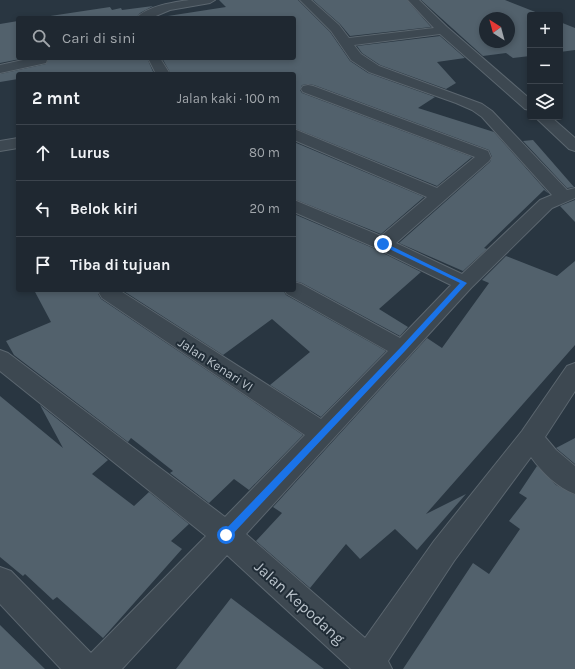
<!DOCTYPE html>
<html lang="id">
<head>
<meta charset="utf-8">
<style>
  body { margin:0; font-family:Karla,sans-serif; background:#273039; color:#f1f3f6 }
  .controls { position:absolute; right:12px; top:12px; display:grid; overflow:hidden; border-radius:4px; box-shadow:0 2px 6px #0003 }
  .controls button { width:36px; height:36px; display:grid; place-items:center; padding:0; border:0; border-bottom:1px solid #3c444d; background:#1f2831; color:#f1f3f6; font:20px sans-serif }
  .compass { position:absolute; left:479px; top:12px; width:36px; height:36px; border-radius:50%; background:#1f2831; box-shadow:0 2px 6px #0003; rotate:324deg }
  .stop { position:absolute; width:12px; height:12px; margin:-9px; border:3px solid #1a73e8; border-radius:50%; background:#fff }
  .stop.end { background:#1a73e8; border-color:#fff; box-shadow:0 1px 4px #0008 }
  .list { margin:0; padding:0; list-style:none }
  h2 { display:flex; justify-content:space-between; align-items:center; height:52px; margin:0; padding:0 16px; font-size:17px }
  h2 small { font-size:13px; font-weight:400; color:#a1a6ab }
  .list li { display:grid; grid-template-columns:26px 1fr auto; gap:12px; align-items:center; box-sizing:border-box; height:56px; padding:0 16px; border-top:1px solid #3c444d }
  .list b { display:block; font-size:15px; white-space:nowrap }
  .list em { font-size:13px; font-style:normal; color:#a1a6ab }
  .icon { flex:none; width:22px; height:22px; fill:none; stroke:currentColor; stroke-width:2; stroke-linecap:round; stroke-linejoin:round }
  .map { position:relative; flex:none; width:575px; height:669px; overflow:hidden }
  .search { position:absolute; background:#1f2831; box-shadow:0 2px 6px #0003; left:16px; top:16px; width:280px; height:44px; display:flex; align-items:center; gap:10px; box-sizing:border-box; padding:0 14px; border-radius:4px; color:#a1a6ab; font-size:15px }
  .panel { position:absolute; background:#1f2831; box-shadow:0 2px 6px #0003; left:16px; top:72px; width:280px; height:220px; border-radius:4px }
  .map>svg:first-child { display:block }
  .building { fill:#52616c; fill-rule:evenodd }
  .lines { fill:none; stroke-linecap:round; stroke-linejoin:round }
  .street-casing { stroke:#5b666f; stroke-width:2 }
  .street { fill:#3d4851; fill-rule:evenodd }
  .route { fill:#1a73e8 }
  .labels { text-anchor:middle; stroke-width:4; stroke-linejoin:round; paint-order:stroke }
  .street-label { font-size:13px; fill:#bac3cb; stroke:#212d37 }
  .near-street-label { font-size:16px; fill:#bac3cb; stroke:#212d37 }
</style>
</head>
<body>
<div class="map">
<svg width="575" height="669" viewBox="0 0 575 669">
  <rect width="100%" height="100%" fill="#293641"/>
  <!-- building -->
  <path class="building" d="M 219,0 L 298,0 L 330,32 L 350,61 L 368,73 L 435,97 L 418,108 L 494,132 L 549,194 L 544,190 L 484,248 L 487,249 L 463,271 L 399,243 L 490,162 L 492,157 L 489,150 L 314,85 L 308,84 L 302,85 L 300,90 L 302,93 L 472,157 L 437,186 L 294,128 L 294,74 L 171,74 L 162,58 L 294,58 L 294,18 L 155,18 L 226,7 Z
    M 313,0 L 407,0 L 431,27 L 350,36 L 340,24 Z
    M 421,0 L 505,0 L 543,15 L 530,15 L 530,56 L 513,58 L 506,53 L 483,56 ZM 485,18 L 509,18 L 509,42 L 485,42 Z
    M 153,6 L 140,13 L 136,18 L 37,18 L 110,7 L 112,10 L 121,8 L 122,10 Z
    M 18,21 L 18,58 L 25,58 L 0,63 L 0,24 Z
    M 560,22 L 575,28 L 575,50 L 560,52 Z
    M 440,36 L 465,58 L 437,62 L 456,83 L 446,89 L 380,65 L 362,53 L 357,46 Z
    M 48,58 L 147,58 L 154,74 L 18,74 L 18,79 L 0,82 L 0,74 L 46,64 L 48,60 Z
    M 533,140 L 574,187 L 567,188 L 523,141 Z
    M 294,142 L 424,197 L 381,234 L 294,199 Z
    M 575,200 L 575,222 L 560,206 Z
    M 294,214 L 375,249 L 421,272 L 379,309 L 408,327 L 400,336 L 302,283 L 294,281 Z
    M 506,256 L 557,276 L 575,261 L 575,345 L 426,514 L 466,494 L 417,550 L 395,529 L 360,559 L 346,544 L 310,588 L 256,541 L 282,513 L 273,507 L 427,338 L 442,348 L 489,283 L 482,280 Z
    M 34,290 L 99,290 L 98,294 L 101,299 L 303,435 L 249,490 L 234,479 L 209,503 L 170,473 L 173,471 L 131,438 L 128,442 L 14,355 L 6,341 L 51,322 Z
    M 122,290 L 283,290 L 286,295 L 386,351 L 321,417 L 270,385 L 310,352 L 272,319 L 223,355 Z
    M 0,396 L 63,448 L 40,405 L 108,460 L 92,474 L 134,506 L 149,492 L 189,524 L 171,541 L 182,549 L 103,638 L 57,597 L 53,600 L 25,574 L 23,576 L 0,557 Z
    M 575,438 L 575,464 L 556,448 Z
    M 537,466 L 556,485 L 575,495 L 575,669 L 403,669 L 473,563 L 489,574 L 520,529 L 509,521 L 527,498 L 519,493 Z
    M 231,598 L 324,669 L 176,669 Z
    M 0,625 L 45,669 L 0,669 Z"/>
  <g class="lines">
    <defs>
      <path id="street" d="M 189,0 L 215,0 L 210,3 L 170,10 L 151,18 L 137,18 C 146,6 175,2 189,0 Z
        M 300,0 L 311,0 L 339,25 L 349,38 L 434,28 L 408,0 L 419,0 L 447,27 L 530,99 L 530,110 L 525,109 L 440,34 L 354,45 L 361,54 L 379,66 L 482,104 L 492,111 L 567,190 L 575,188 L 575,198 L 552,208 L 471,288 L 246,534 L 365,638 L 434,541 L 522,431 L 567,366 L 575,363 L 575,391 L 545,437 L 556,450 L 575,466 L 575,494 C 558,488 542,472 531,457 L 454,561 L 388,661 L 392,669 L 351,669 L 227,555 L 122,669 L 61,669 L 0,604 L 0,567 L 11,571 L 91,653 L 206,536 L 0,371 L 0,350 L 8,353 L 225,517 L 305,435 L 102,298 L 99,293 L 101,290 L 119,290 L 321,419 L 388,351 L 287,294 L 284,290 L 294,290 L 294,282 L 301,284 L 400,338 L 451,285 L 376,248 L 294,212 L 294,200 L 381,236 L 427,197 L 294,140 L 294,129 L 437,188 L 475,157 L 303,92 L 301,89 L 303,86 L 308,85 L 313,86 L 488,151 L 491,158 L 489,161 L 396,243 L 462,274 L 540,200 L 552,195 L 482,117 L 472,110 L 456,103 L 369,72 L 351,60 L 331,31 Z
        M 32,58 L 46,58 L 47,60 L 46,63 L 0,73 L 0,65 Z
        M 148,58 L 160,58 L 170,74 L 156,74 Z
        M 535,117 L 551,117 L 575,138 L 575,151 L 569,149 Z
        M 18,138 L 18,148 L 0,151 L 0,141 Z"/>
    </defs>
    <!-- street casing -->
    <use href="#street" class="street-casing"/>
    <!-- street -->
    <use href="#street" class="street"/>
  </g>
  <!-- route -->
  <path class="route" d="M 381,243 L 385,243 L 467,283 L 405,351 L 229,538 L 223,538 L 222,535 L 223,532 L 401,347 L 460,283 L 381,245 Z"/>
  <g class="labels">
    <!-- street labels -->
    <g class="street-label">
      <text transform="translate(216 364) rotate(33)" y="5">Jalan Kenari VI</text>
    </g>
    <!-- near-street labels -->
    <g class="near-street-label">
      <text transform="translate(300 602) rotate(42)" y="6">Jalan Kepodang</text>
    </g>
  </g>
</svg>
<div class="controls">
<button>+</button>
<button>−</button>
<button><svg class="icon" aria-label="layers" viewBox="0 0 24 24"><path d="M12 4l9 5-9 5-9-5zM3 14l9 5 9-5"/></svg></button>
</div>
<svg class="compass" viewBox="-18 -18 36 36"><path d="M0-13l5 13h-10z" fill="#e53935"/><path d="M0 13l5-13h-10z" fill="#a1a6ab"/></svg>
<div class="stop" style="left:226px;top:535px"></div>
<div class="stop end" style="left:383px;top:244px"></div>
<div class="search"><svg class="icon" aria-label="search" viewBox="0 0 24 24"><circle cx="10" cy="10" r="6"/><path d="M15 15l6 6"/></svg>Cari di sini</div>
<section class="panel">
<h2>2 mnt<small>Jalan kaki · 100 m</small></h2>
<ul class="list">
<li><svg class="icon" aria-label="ahead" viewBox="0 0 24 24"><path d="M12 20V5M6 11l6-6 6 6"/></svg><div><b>Lurus</b></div><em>80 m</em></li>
<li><svg class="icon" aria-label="left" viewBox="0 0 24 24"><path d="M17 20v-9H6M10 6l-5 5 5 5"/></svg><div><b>Belok kiri</b></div><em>20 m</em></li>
<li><svg class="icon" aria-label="arrive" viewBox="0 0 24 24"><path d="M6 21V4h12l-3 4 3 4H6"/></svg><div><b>Tiba di tujuan</b></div></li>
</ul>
</section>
</div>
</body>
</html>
